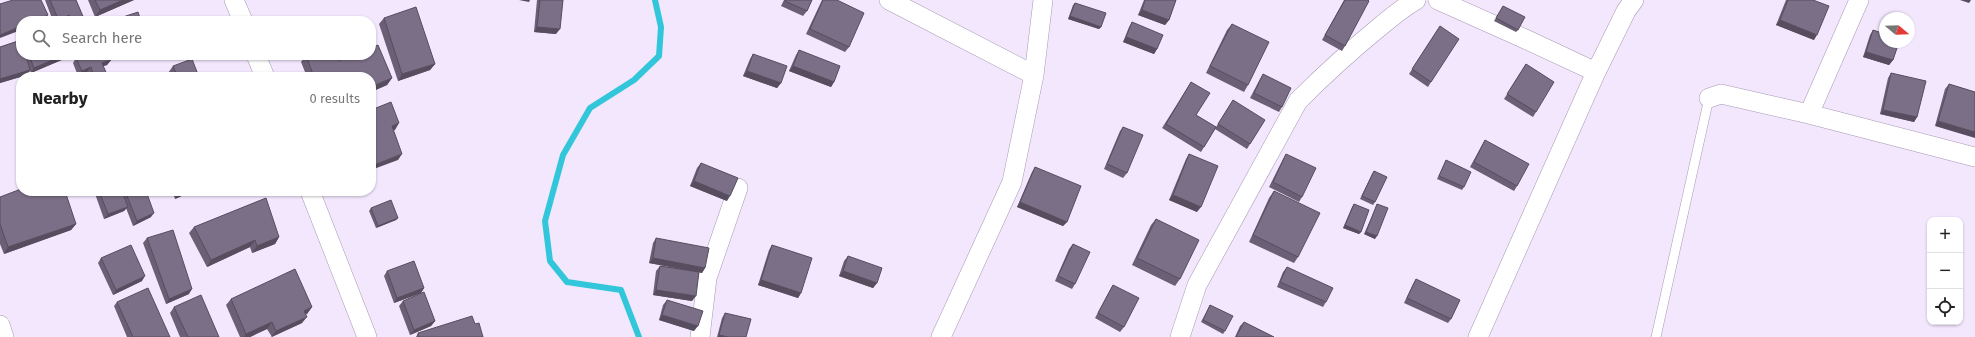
<!DOCTYPE html>
<html lang="en">
<head>
<meta charset="utf-8">
<style>
  body { margin:0; font-family:"Fira Sans",sans-serif; background:#f6f6f6; color:#222 }
  .controls { position:absolute; right:12px; bottom:12px; display:grid; overflow:hidden; border-radius:8px; box-shadow:0 1px 3px #0004 }
  .controls button { width:36px; height:36px; display:grid; place-items:center; padding:0; border:0; border-bottom:1px solid #e0e0e0; background:#fff; color:#222; font:20px sans-serif }
  .compass { position:absolute; left:1879px; top:12px; width:36px; height:36px; border-radius:50%; background:#fff; box-shadow:0 1px 3px #0004; rotate:109deg }
  .list { margin:0; padding:0; list-style:none }
  h2 { display:flex; justify-content:space-between; align-items:center; height:52px; margin:0; padding:0 16px; font-size:17px }
  h2 small { font-size:13px; font-weight:400; color:#767676 }
  .icon { flex:none; width:22px; height:22px; fill:none; stroke:currentColor; stroke-width:2; stroke-linecap:round; stroke-linejoin:round }
  .map { position:relative; flex:none; width:1975px; height:337px; overflow:hidden }
  .search { position:absolute; background:#fff; box-shadow:0 1px 3px #0004; left:16px; top:16px; width:360px; height:44px; display:flex; align-items:center; gap:10px; box-sizing:border-box; padding:0 14px; border-radius:16px; color:#767676; font-size:15px }
  .panel { position:absolute; background:#fff; box-shadow:0 1px 3px #0004; left:16px; top:72px; width:360px; height:124px; border-radius:16px }
  .map>svg:first-child { display:block }
  .lines { fill:none; stroke-linecap:round; stroke-linejoin:round }
  .stream { stroke:#32c6da; stroke-width:6 }
  .service-casing { stroke:#a698b2; stroke-width:10 }
  .minor-casing { stroke:#a698b2; stroke-width:20 }
  .service { stroke:#fff; stroke-width:9 }
  .minor { stroke:#fff; stroke-width:19 }
  .wall { fill:#6a5f74 }
  .shaded-wall { fill:#564d5e }
  .building { fill:#7b6e87; stroke:#564d5e }
</style>
</head>
<body>
<div class="map">
<svg width="1975" height="337" viewBox="0 0 1975 337">
  <rect width="100%" height="100%" fill="#f3e7fe"/>
  <g class="lines">
    <!-- stream -->
    <path class="stream" d="M 639,337 L 621,290 L 567,282 L 550,261 L 545,221 L 563,155 L 590,108 L 634,80 L 659,56 L 661,27 L 655,0"/>
    <defs>
      <path id="service" d="M 1656,337 L 1709,98"/>
      <path id="minor" d="M 234,0 L 243,21
        M 889,0 L 1034,75
        M 1438,0 L 1523,38 L 1596,72
        M 256,55 L 265,77
        M 1709,98 L 1721,94 L 1809,114 L 1859,0
        M 1809,114 L 1975,157
        M 310,191 L 367,337
        M 0,325 L 4,337
        M 700,337 L 707,278 L 738,188
        M 941,337 L 1012,182 L 1034,75 L 1043,0
        M 1180,337 L 1197,285 L 1298,101 C 1323,76 1349,52 1376,30 C 1389,19 1402,8 1416,0
        M 1478,337 L 1596,72 L 1626,11 L 1634,0"/>
    </defs>
    <!-- service casing -->
    <use href="#service" class="service-casing"/>
    <!-- minor casing -->
    <use href="#minor" class="minor-casing"/>
    <!-- service -->
    <use href="#service" class="service"/>
    <!-- minor -->
    <use href="#minor" class="minor"/>
  </g>
  <!-- wall -->
  <path class="wall" d="M 45,0 L 76,0 L 85,21 L 66,21 L 66,20 L 64,21 L 53,21 Z
    M 88,0 L 134,0 L 95,17 Z
    M 537,0 L 563,0 L 556,34 L 534,32 Z
    M 784,0 L 812,0 L 807,11 L 803,16 L 781,6 Z
    M 822,0 L 837,0 L 849,47 L 845,52 L 806,34 Z
    M 1144,0 L 1176,0 L 1169,20 L 1165,25 L 1138,15 Z
    M 1344,0 L 1368,0 L 1345,46 L 1342,51 L 1322,40 Z
    M 1786,0 L 1813,0 L 1814,40 L 1776,25 Z
    M 1075,3 L 1101,27 L 1099,29 L 1068,19 L 1073,5 Z
    M 1503,6 L 1518,30 L 1516,32 L 1494,21 Z
    M 123,17 L 141,21 L 120,21 Z
    M 384,18 L 435,64 L 430,70 L 398,81 L 379,24 Z
    M 1132,22 L 1157,49 L 1154,54 L 1123,42 L 1129,27 Z
    M 1232,24 L 1248,85 L 1244,92 L 1206,73 L 1227,30 Z
    M 1440,26 L 1431,82 L 1428,87 L 1409,74 Z
    M 1873,30 L 1893,60 L 1889,65 L 1863,57 L 1870,35 Z
    M 21,37 L 21,55 L 66,55 L 64,59 L 31,73 L 30,71 L 27,75 L 0,83 L 0,47 L 18,41 Z
    M 799,50 L 834,82 L 831,87 L 789,71 L 796,55 Z
    M 753,54 L 781,83 L 777,88 L 743,76 L 750,59 Z
    M 81,55 L 109,55 L 111,60 L 107,65 L 103,66 L 108,77 L 89,77 L 87,72 L 78,76 L 73,63 L 76,58 L 81,56 Z
    M 306,55 L 392,78 L 387,85 L 371,92 L 371,77 L 307,77 L 301,62 Z
    M 1526,64 L 1536,112 L 1533,117 L 1504,99 Z
    M 173,66 L 199,77 L 169,75 L 168,73 Z
    M 1891,73 L 1917,117 L 1914,122 L 1880,114 L 1888,78 Z
    M 1263,74 L 1282,107 L 1279,112 L 1250,98 L 1260,79 Z
    M 1191,82 L 1196,115 L 1216,127 L 1233,100 L 1250,144 L 1247,149 L 1215,129 L 1201,152 L 1162,128 Z
    M 1949,84 L 1975,92 L 1935,126 L 1945,89 Z
    M 1123,127 L 1127,173 L 1123,178 L 1104,169 L 1120,131 Z
    M 1485,140 L 1517,186 L 1514,191 L 1470,167 L 1482,145 Z
    M 1189,154 L 1197,212 L 1169,200 L 1186,159 Z
    M 1286,154 L 1302,197 L 1299,202 L 1269,187 L 1283,159 Z
    M 1446,160 L 1464,187 L 1462,190 L 1437,179 Z
    M 701,163 L 727,201 L 690,186 L 697,168 Z
    M 1035,167 L 1067,222 L 1063,226 L 1017,207 L 1032,172 Z
    M 1374,171 L 1375,202 L 1373,205 L 1360,199 L 1372,174 Z
    M 94,191 L 146,191 L 151,217 L 133,226 L 126,208 L 124,211 L 104,219 Z
    M 172,191 L 193,191 L 175,199 Z
    M 1274,191 L 1298,257 L 1294,263 L 1249,242 L 1269,198 Z
    M 52,194 L 76,224 L 71,230 L 4,254 L 0,244 L 0,197 Z
    M 1354,204 L 1361,232 L 1359,234 L 1343,228 L 1352,207 Z
    M 1377,204 L 1375,239 L 1364,234 L 1376,207 Z
    M 371,208 L 398,218 L 396,220 L 376,228 L 369,211 Z
    M 1156,219 L 1180,279 L 1175,286 L 1132,265 L 1151,225 Z
    M 194,227 L 279,237 L 275,244 L 252,253 L 250,247 L 207,267 L 189,233 Z
    M 147,238 L 189,294 L 166,304 L 143,243 Z
    M 656,238 L 705,268 L 702,273 L 699,272 L 692,301 L 653,295 L 656,271 L 660,266 L 698,272 L 649,263 L 653,243 Z
    M 1073,244 L 1075,284 L 1072,289 L 1055,281 L 1069,249 Z
    M 772,245 L 801,293 L 798,298 L 758,285 L 769,250 Z
    M 848,256 L 877,283 L 873,288 L 839,276 L 844,261 Z
    M 101,258 L 142,281 L 113,295 L 98,263 Z
    M 1287,267 L 1326,302 L 1323,307 L 1277,287 L 1283,272 Z
    M 387,271 L 424,288 L 421,293 L 394,303 L 384,276 Z
    M 1416,279 L 1451,319 L 1448,323 L 1404,303 L 1413,284 Z
    M 1113,285 L 1124,327 L 1120,332 L 1095,318 L 1110,290 Z
    M 231,299 L 312,307 L 307,314 L 306,314 L 302,323 L 272,337 L 267,329 L 250,337 L 240,337 L 226,305 Z
    M 667,300 L 694,331 L 659,320 L 663,305 Z
    M 403,301 L 435,321 L 431,326 L 410,335 L 399,306 Z
    M 117,302 L 170,337 L 127,337 L 114,306 Z
    M 1210,305 L 1225,331 L 1223,334 L 1201,322 Z
    M 174,307 L 219,337 L 180,337 L 170,313 Z
    M 725,313 L 746,337 L 717,337 L 722,318 Z
    M 1244,322 L 1274,337 L 1235,337 L 1240,326 Z
    M 475,324 L 483,337 L 416,337 L 418,333 Z"/>
  <!-- shaded-wall -->
  <path class="shaded-wall" d="M 123,0 L 134,0 L 95,17 L 100,10 Z
    M 519,0 L 530,0 L 529,2 Z
    M 1960,0 L 1971,0 L 1969,3 Z
    M 1142,10 L 1169,20 L 1165,25 L 1138,15 Z
    M 48,15 L 44,20 L 42,21 L 33,21 Z
    M 69,15 L 66,20 L 64,21 L 59,21 Z
    M 1070,16 L 1101,27 L 1099,29 L 1068,19 Z
    M 1780,20 L 1817,35 L 1814,40 L 1776,25 Z
    M 21,26 L 21,30 L 0,38 L 0,35 Z
    M 537,27 L 560,29 L 556,34 L 534,32 Z
    M 1126,37 L 1157,49 L 1154,54 L 1123,42 Z
    M 1866,52 L 1893,60 L 1889,65 L 1863,57 Z
    M 64,55 L 66,55 L 64,59 L 31,73 L 34,68 Z
    M 133,55 L 141,55 L 131,58 Z
    M 111,60 L 107,65 L 99,68 L 102,63 Z
    M 435,64 L 430,70 L 398,81 L 402,74 Z
    M 793,66 L 834,82 L 831,87 L 789,71 Z
    M 91,67 L 87,72 L 78,76 L 82,71 Z
    M 30,70 L 27,75 L 0,83 L 0,79 Z
    M 747,71 L 781,83 L 777,88 L 743,76 Z
    M 392,78 L 387,85 L 371,92 L 371,87 Z
    M 1883,110 L 1917,117 L 1914,122 L 1880,114 Z
    M 1938,121 L 1975,132 L 1975,138 L 1935,126 Z
    M 399,123 L 395,130 L 387,133 L 392,126 Z
    M 402,154 L 398,160 L 371,170 L 371,166 Z
    M 694,181 L 730,196 L 727,201 L 690,186 Z
    M 183,191 L 193,191 L 175,199 L 180,192 Z
    M 1173,195 L 1201,207 L 1197,212 L 1169,200 Z
    M 1020,202 L 1067,222 L 1063,226 L 1017,207 Z
    M 128,207 L 124,211 L 104,219 L 108,214 Z
    M 154,213 L 151,217 L 133,226 L 137,221 Z
    M 398,218 L 396,220 L 376,228 L 378,226 Z
    M 76,224 L 71,230 L 4,254 L 8,247 Z
    M 1345,225 L 1361,232 L 1359,234 L 1343,228 Z
    M 1366,232 L 1377,236 L 1375,239 L 1364,234 Z
    M 279,237 L 275,244 L 252,253 L 257,246 Z
    M 255,240 L 250,247 L 207,267 L 211,260 Z
    M 653,258 L 705,268 L 702,273 L 649,263 Z
    M 843,271 L 877,283 L 873,288 L 839,276 Z
    M 145,276 L 142,281 L 113,295 L 116,290 Z
    M 761,280 L 801,293 L 798,298 L 758,285 Z
    M 424,288 L 421,293 L 394,303 L 397,298 Z
    M 192,289 L 189,294 L 166,304 L 169,299 Z
    M 656,290 L 696,296 L 692,301 L 653,295 Z
    M 312,307 L 307,314 L 299,317 L 304,311 Z
    M 662,315 L 698,326 L 694,331 L 659,320 Z
    M 307,317 L 302,323 L 271,337 L 276,331 Z
    M 435,321 L 431,326 L 410,335 L 414,330 Z
    M 272,322 L 267,329 L 250,337 L 244,337 L 246,334 Z
    M 719,335 L 728,337 L 718,337 Z"/>
  <!-- building -->
  <path class="building" d="M 13,0 L 41,0 L 48,15 L 33,21 L 21,21 L 21,26 L 0,35 L 0,4 Z
    M 50,0 L 76,0 L 85,21 L 71,21 L 69,15 L 59,21 Z
    M 95,0 L 123,0 L 100,10 Z
    M 540,0 L 563,0 L 560,29 L 537,27 Z
    M 785,0 L 812,0 L 807,11 L 785,1 Z
    M 823,0 L 837,0 L 864,13 L 849,47 L 810,29 Z
    M 1145,0 L 1176,0 L 1169,20 L 1142,10 Z
    M 1345,0 L 1368,0 L 1369,1 L 1345,46 L 1325,35 Z
    M 1788,0 L 1813,0 L 1829,6 L 1817,35 L 1780,20 Z
    M 1075,3 L 1106,13 L 1101,27 L 1070,16 Z
    M 1503,6 L 1525,17 L 1518,30 L 1496,18 Z
    M 416,7 L 435,64 L 402,74 L 384,18 Z
    M 138,12 L 141,21 L 125,21 L 123,17 Z
    M 1132,22 L 1163,35 L 1157,49 L 1126,37 Z
    M 1232,24 L 1269,42 L 1248,85 L 1210,66 Z
    M 1440,26 L 1459,39 L 1431,82 L 1412,69 Z
    M 1873,30 L 1885,34 L 1885,42 L 1899,42 L 1893,60 L 1866,52 Z
    M 21,40 L 21,55 L 26,55 L 30,70 L 0,79 L 0,47 Z
    M 378,45 L 392,78 L 371,87 L 371,77 L 314,77 L 306,55 L 335,55 L 338,61 L 353,55 L 371,55 L 371,48 Z
    M 799,50 L 840,66 L 834,82 L 793,66 Z
    M 753,54 L 787,66 L 781,83 L 747,71 Z
    M 29,55 L 64,55 L 34,68 Z
    M 83,55 L 109,55 L 111,60 L 102,63 L 108,77 L 94,77 L 91,67 L 82,71 L 76,58 Z
    M 192,59 L 199,77 L 165,77 L 176,73 L 173,66 Z
    M 1526,64 L 1554,82 L 1536,112 L 1507,94 Z
    M 1891,73 L 1926,81 L 1917,117 L 1883,110 Z
    M 1263,74 L 1291,88 L 1282,107 L 1254,93 Z
    M 1191,82 L 1210,93 L 1196,115 L 1216,127 L 1204,147 L 1166,124 Z
    M 1949,84 L 1975,92 L 1975,132 L 1938,121 Z
    M 1233,100 L 1265,120 L 1250,144 L 1218,124 Z
    M 391,102 L 399,123 L 392,126 L 402,154 L 371,166 L 371,110 Z
    M 1123,127 L 1143,135 L 1127,173 L 1107,164 Z
    M 1485,140 L 1529,164 L 1517,186 L 1474,162 Z
    M 1189,154 L 1218,166 L 1201,207 L 1173,195 Z
    M 1286,154 L 1316,168 L 1302,197 L 1273,182 Z
    M 1446,160 L 1471,172 L 1464,187 L 1439,176 Z
    M 701,163 L 738,178 L 730,196 L 694,181 Z
    M 1035,167 L 1081,186 L 1067,222 L 1020,202 Z
    M 1374,171 L 1387,177 L 1375,202 L 1362,196 Z
    M 21,189 L 21,191 L 51,191 L 52,194 L 60,191 L 65,191 L 76,224 L 8,247 L 0,224 L 0,197 Z
    M 99,191 L 122,191 L 128,207 L 108,214 Z
    M 125,191 L 146,191 L 154,213 L 137,221 Z
    M 1274,191 L 1320,213 L 1298,257 L 1253,235 Z
    M 266,198 L 279,237 L 257,246 L 255,240 L 211,260 L 194,227 Z
    M 391,200 L 398,218 L 378,226 L 371,208 Z
    M 1354,204 L 1369,210 L 1361,232 L 1345,225 Z
    M 1377,204 L 1388,208 L 1377,236 L 1366,232 Z
    M 1156,219 L 1199,240 L 1180,279 L 1137,258 Z
    M 173,230 L 192,289 L 169,299 L 147,238 Z
    M 656,238 L 709,248 L 705,268 L 653,258 Z
    M 1073,244 L 1090,252 L 1075,284 L 1058,276 Z
    M 131,245 L 145,276 L 116,290 L 101,258 Z
    M 772,245 L 812,258 L 801,293 L 761,280 Z
    M 848,256 L 882,268 L 877,283 L 843,271 Z
    M 414,261 L 424,288 L 397,298 L 387,271 Z
    M 660,266 L 699,272 L 696,296 L 656,290 Z
    M 1287,267 L 1333,288 L 1326,302 L 1280,282 Z
    M 295,269 L 312,307 L 304,311 L 307,317 L 276,331 L 272,322 L 246,334 L 231,299 Z
    M 1416,279 L 1460,300 L 1451,319 L 1407,298 Z
    M 1113,285 L 1139,298 L 1124,327 L 1098,313 Z
    M 148,288 L 170,337 L 133,337 L 117,302 Z
    M 424,292 L 435,321 L 414,330 L 403,301 Z
    M 201,295 L 219,337 L 188,337 L 174,307 Z
    M 667,300 L 703,311 L 698,326 L 662,315 Z
    M 1210,305 L 1233,316 L 1225,331 L 1203,320 Z
    M 725,313 L 751,319 L 746,337 L 728,337 L 719,335 Z
    M 472,316 L 475,324 L 479,323 L 483,337 L 419,337 L 418,333 Z
    M 1244,322 L 1274,337 L 1236,337 Z"/>
</svg>
<div class="controls">
<button>+</button>
<button>−</button>
<button><svg class="icon" aria-label="locate" viewBox="0 0 24 24"><circle cx="12" cy="12" r="6"/><path d="M12 2v4M12 18v4M2 12h4M18 12h4"/></svg></button>
</div>
<svg class="compass" viewBox="-18 -18 36 36"><path d="M0-13l5 13h-10z" fill="#e53935"/><path d="M0 13l5-13h-10z" fill="#767676"/></svg>
<div class="search"><svg class="icon" aria-label="search" viewBox="0 0 24 24"><circle cx="10" cy="10" r="6"/><path d="M15 15l6 6"/></svg>Search here</div>
<section class="panel">
<h2>Nearby<small>0 results</small></h2>
<ul class="list">
</ul>
</section>
</div>
</body>
</html>
